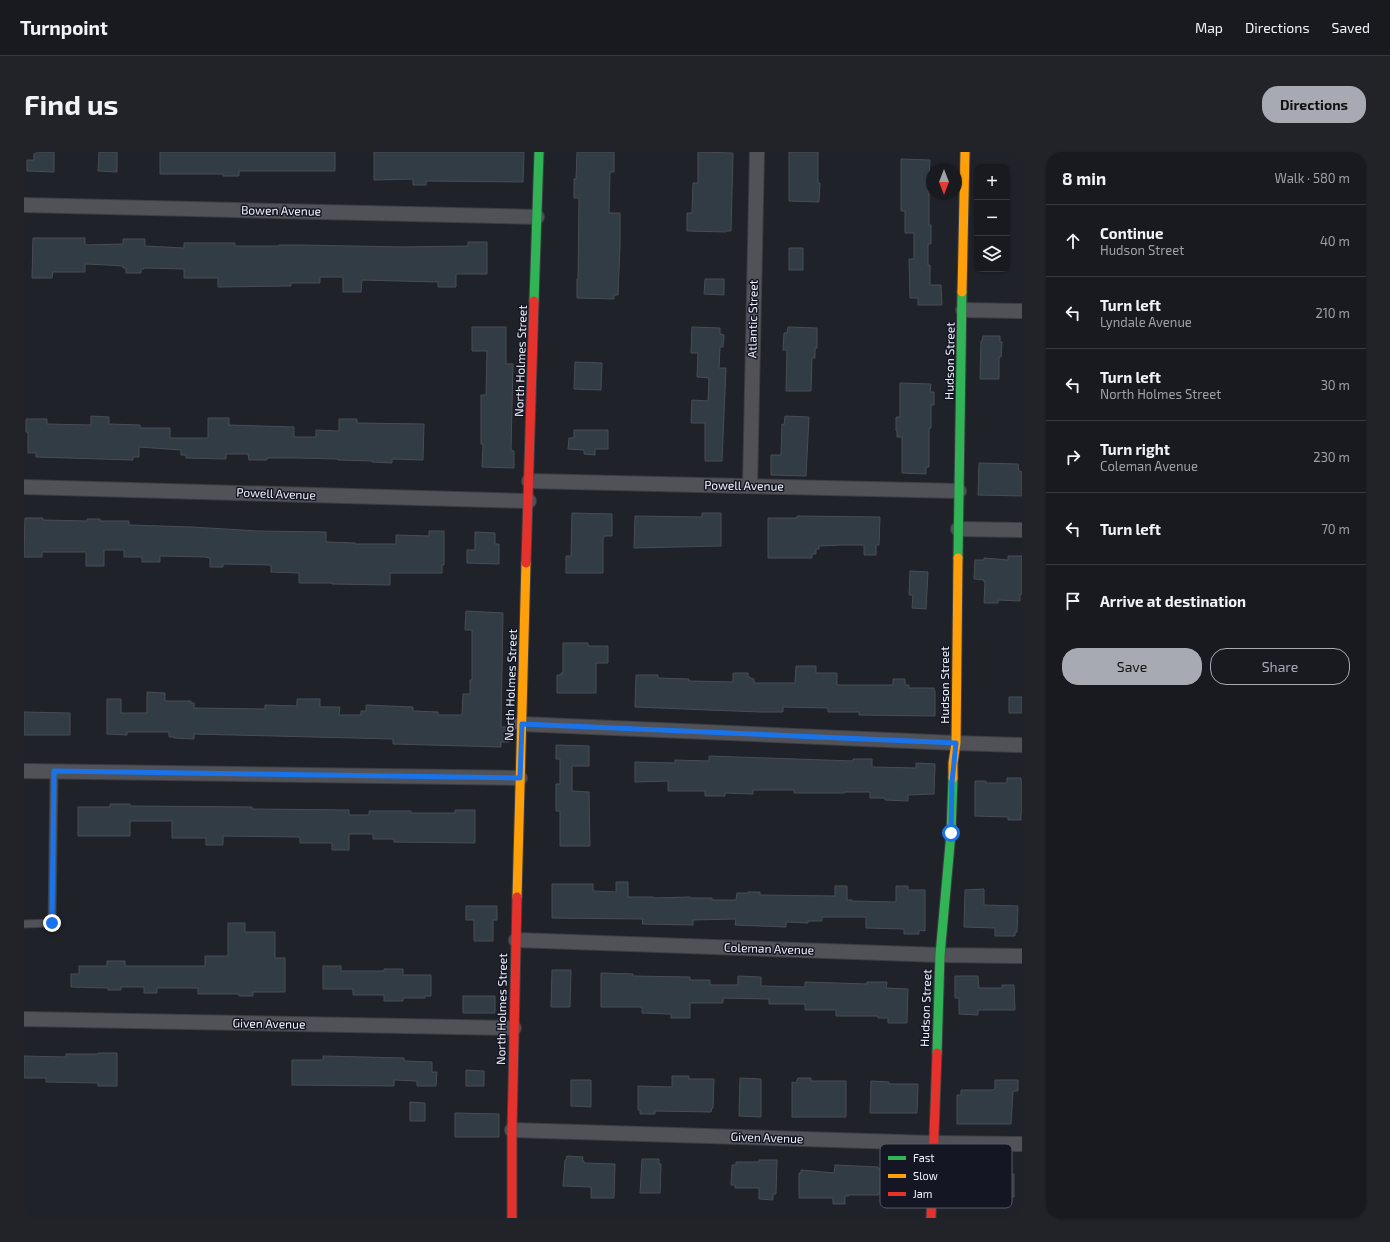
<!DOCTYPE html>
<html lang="en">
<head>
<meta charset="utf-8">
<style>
  body { margin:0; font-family:"Exo 2",sans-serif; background:#212329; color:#f1f3f6 }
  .controls { position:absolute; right:12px; top:12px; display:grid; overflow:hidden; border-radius:8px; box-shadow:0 1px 3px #0004 }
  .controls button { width:36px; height:36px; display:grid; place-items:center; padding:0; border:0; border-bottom:1px solid #36383e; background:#181a20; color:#f1f3f6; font:20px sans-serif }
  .compass { position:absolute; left:902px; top:12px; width:36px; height:36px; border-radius:50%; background:#181a20; box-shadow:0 1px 3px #0004; rotate:180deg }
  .stop { position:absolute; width:12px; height:12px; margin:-9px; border:3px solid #1a73e8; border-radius:50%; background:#fff }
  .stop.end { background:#1a73e8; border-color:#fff; box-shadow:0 1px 4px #0008 }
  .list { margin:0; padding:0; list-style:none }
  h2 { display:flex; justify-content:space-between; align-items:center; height:52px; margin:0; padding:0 16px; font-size:17px }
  h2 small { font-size:13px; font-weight:400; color:#9fa1a5 }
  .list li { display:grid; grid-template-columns:26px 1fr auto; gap:12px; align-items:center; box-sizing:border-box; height:72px; padding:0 16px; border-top:1px solid #36383e }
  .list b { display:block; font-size:15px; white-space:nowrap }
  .list p { margin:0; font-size:13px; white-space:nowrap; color:#9fa1a5 }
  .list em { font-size:13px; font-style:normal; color:#9fa1a5 }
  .actions { display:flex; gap:8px; padding:12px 16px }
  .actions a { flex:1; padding:9px 0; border:1px solid #a8aab3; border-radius:16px; text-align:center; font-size:14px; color:#a8aab3 }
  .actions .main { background:#a8aab3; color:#111 }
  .icon { flex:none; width:22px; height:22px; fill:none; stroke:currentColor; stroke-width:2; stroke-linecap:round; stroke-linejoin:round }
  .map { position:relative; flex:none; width:998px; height:1066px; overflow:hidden; border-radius:16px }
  header { display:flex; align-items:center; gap:24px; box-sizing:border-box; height:56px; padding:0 20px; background:#181a20; border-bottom:1px solid #36383e }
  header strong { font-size:19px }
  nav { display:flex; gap:22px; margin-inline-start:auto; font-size:14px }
  .intro { display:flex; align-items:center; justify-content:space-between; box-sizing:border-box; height:96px; padding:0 24px }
  h1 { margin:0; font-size:28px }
  .button { padding:10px 18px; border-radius:16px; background:#a8aab3; color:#111; font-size:14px; font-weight:700 }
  main { display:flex; gap:24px; padding:0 24px }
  aside { flex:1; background:#181a20; border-radius:16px; box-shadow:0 1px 3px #0004 }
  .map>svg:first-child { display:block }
  .building { fill:#323c44; stroke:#494d53 }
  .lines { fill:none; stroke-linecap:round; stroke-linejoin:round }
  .lane-casing { stroke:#3d3e44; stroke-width:9 }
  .street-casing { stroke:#3d3e44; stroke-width:16 }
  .fast-casing { stroke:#3d3e44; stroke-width:11 }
  .slow-casing { stroke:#3d3e44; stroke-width:11 }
  .jam-casing { stroke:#3d3e44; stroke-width:11 }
  .lane { stroke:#505258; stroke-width:7 }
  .street { stroke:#505258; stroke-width:14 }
  .fast { stroke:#30b455; stroke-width:9 }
  .slow { stroke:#ff9f0a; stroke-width:9 }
  .jam { stroke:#e5322d; stroke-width:9 }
  .route { stroke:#1a73e8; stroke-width:5 }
  .labels { text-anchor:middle; stroke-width:3; stroke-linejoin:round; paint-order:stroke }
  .street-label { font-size:12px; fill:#f1f4fd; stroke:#141723 }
  .key { fill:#141723; stroke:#565964; stroke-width:1 }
  .key-label { font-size:11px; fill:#f1f4fd }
</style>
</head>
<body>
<header>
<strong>Turnpoint</strong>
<nav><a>Map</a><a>Directions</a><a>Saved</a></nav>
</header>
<div class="intro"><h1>Find us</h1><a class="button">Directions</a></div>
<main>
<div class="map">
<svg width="998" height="1066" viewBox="0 0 998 1066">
  <rect width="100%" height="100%" fill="#20222a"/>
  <!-- building -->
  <path class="building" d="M 10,0 L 30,0 L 30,20 L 3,19 L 3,8 L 10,8 Z
    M 75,0 L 93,0 L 93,20 L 74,19 Z
    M 136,0 L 311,0 L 311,19 L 215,19 L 215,24 L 199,24 L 199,22 L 136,22 Z
    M 350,0 L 500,0 L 499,30 L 402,29 L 402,33 L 389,33 L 389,27 L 350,28 Z
    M 553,0 L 590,0 L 590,20 L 586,20 L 585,61 L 596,61 L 596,94 L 594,143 L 590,143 L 590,147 L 553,146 L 553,127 L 554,127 L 555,46 L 550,46 L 550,27 L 552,27 Z
    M 674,0 L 709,1 L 707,79 L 702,79 L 702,80 L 663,79 L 663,61 L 668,61 L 669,31 L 674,31 Z
    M 765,0 L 794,0 L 794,31 L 796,31 L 795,50 L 765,49 Z
    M 877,7 L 906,8 L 904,41 L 905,41 L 905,73 L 907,73 L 907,92 L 904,92 L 904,113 L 906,113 L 906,133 L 917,133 L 918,153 L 894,153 L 894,146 L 886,146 L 885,107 L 890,107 L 890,81 L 881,81 L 881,59 L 877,59 Z
    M 9,86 L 61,86 L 61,93 L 99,92 L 99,87 L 121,87 L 121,94 L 160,96 L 160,91 L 211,91 L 211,94 L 255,94 L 255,93 L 277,93 L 379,95 L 444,94 L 444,90 L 463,90 L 463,122 L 432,122 L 432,135 L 414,135 L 414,130 L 338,128 L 337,140 L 319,140 L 319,125 L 296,125 L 296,131 L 267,131 L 267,134 L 194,135 L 194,126 L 160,126 L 160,117 L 120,116 L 120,117 L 117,117 L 117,121 L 102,121 L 102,116 L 99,116 L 99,114 L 84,113 L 61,112 L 61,120 L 29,120 L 28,126 L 8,126 Z
    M 765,96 L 779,96 L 779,118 L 765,118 Z
    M 681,127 L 700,127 L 700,143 L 680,142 Z
    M 448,175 L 482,175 L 482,212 L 489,212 L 487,298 L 490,299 L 490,316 L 458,315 L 459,292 L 457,292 L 457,243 L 462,243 L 463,199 L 448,199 Z
    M 668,175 L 696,176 L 696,182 L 700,183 L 699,195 L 696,195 L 695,216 L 702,216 L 698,309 L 681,309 L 681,271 L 667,271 L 668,248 L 684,249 L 685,226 L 673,225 L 674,201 L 667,201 Z
    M 764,175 L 793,176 L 793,196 L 791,196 L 791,206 L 788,206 L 787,239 L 762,239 L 763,198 L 759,198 L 760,181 L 763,181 Z
    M 959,184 L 976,184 L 976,190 L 978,190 L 977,205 L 975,205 L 975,227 L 956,227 L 957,189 L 958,189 Z
    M 551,210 L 578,211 L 577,238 L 550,237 Z
    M 876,231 L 907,232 L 906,240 L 910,240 L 910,253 L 907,253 L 907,276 L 905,276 L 905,315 L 902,315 L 902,322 L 878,321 L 878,285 L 873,285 L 873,279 L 872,279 L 872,265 L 876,265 Z
    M 67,264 L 85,265 L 85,272 L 116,273 L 116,276 L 146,276 L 146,286 L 184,286 L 184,266 L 205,266 L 205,273 L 270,275 L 270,285 L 292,285 L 292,278 L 315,279 L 315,267 L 333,267 L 333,271 L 400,272 L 399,308 L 368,307 L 368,311 L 348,310 L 348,309 L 314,308 L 314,307 L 274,306 L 243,306 L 243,308 L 225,308 L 224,302 L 202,302 L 202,307 L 162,306 L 162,303 L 157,303 L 157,298 L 115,295 L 115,305 L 109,305 L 109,308 L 12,305 L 12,301 L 4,301 L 4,280 L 2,280 L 2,267 L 23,267 L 23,272 L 67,273 Z
    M 761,264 L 785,265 L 782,324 L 747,323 L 747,303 L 757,303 L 758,272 L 760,273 Z
    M 550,278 L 584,278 L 584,297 L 571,297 L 571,303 L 560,302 L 560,298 L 544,297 L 545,286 L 550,286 Z
    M 955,311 L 994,312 L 995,319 L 998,320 L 998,344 L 954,343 Z
    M 548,361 L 588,362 L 588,384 L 580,384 L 579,387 L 579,421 L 542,421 L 542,404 L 547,404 Z
    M 678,361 L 697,361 L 697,394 L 610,396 L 611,364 L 678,365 Z
    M 773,364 L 856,365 L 855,393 L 852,393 L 852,403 L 840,403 L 840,393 L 817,393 L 795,394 L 795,397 L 792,397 L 792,402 L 788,402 L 788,406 L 744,406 L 744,366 L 773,366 Z
    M 1,366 L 19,366 L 19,368 L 63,369 L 63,367 L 76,367 L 76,369 L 105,369 L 105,373 L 168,375 L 234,379 L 302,380 L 302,390 L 331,391 L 331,392 L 372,392 L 372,383 L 405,384 L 405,379 L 420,379 L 420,413 L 418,413 L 418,421 L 366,421 L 366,433 L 308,432 L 308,431 L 275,431 L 275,421 L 247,420 L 247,413 L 199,412 L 199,415 L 186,415 L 186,406 L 181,405 L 136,404 L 136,410 L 118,410 L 118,405 L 100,405 L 100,398 L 80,398 L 80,414 L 62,414 L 62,400 L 18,400 L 18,405 L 0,405 Z
    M 451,380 L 471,381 L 471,392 L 475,392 L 475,412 L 443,411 L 443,398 L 451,398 Z
    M 984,404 L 998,404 L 998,442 L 996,442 L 996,449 L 974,448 L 974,451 L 960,451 L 961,430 L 960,430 L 960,428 L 950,427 L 951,408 L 960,408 L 960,406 L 984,408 Z
    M 886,419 L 904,420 L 902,457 L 888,456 L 889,443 L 885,443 Z
    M 442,459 L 479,461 L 477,575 L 485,575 L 485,590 L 477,590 L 477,595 L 369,592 L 369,587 L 170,582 L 170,587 L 150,586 L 150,585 L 145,585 L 145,580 L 103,580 L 103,583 L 83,582 L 83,547 L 97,547 L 97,561 L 123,561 L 123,540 L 141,541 L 141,549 L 167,549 L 167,551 L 170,551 L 170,556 L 241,557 L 241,553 L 273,554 L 273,547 L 296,547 L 296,555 L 316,555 L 315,563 L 337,563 L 337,559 L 342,559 L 342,553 L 389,555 L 389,559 L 414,560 L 414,563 L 438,563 L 439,542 L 446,542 L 446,528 L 448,528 L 448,478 L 441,478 Z
    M 539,491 L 564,491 L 564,494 L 584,494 L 584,511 L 573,511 L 572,512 L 572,541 L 533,541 L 533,523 L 537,523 L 537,521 L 539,521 Z
    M 772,514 L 792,514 L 792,521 L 813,521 L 813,533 L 869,533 L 869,527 L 881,527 L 881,533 L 885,533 L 885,536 L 910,536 L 910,539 L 911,539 L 911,564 L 835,563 L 835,560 L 804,560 L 804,556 L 759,555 L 759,560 L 736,560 L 611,555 L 612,523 L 634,523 L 634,526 L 665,527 L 665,529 L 709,530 L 709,521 L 724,521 L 724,525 L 726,525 L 726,526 L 730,527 L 730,531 L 771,531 Z
    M 985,545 L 998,545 L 998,561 L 985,561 Z
    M 0,560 L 46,561 L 46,583 L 0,583 Z
    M 532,593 L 565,594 L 565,614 L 548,614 L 548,639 L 565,640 L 566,694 L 536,694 L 536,659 L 532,659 L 532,632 L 536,632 L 536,607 L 532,607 Z
    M 685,604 L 829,609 L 829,607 L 848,607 L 848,615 L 892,616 L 892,611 L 911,612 L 910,642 L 884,643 L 884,649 L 861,648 L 861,646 L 846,646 L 846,640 L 821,640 L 821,641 L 770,641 L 770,638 L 729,638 L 729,642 L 701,641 L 701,644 L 681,644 L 681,639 L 644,639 L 644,629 L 611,630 L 611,610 L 651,611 L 651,608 L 685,609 Z
    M 983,626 L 997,626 L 997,630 L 998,630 L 998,661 L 997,661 L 997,668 L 984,668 L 984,665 L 951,664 L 951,629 L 962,629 L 962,631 L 983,631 Z
    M 86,652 L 106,652 L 106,654 L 228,655 L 228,657 L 325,658 L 325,663 L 345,663 L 345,659 L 387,659 L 387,661 L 431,661 L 431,658 L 451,658 L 451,691 L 370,690 L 370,687 L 349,687 L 349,682 L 325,682 L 325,698 L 308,698 L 308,691 L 276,691 L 276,686 L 274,685 L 199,684 L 199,693 L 182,693 L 182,686 L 148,686 L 148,669 L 106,669 L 106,684 L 54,684 L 54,655 L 86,655 Z
    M 592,730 L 604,730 L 604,745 L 629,745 L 629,746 L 666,745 L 666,746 L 688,746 L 688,748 L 712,748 L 713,741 L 724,741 L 724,740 L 736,740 L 736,743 L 811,744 L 811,734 L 823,734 L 823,748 L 828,748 L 828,749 L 872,750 L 872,734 L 884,734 L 884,738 L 901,738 L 901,779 L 895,778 L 895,782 L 880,782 L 880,777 L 842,776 L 842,765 L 798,765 L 798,769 L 784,769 L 784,771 L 762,770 L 762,775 L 711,773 L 712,767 L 669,768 L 669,773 L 618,772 L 619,767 L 528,766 L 528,732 L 569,732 L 569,739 L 592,740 Z
    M 960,737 L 960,753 L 994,754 L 993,780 L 991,780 L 991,784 L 971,784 L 971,776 L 940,775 L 941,738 Z
    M 442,754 L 473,754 L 473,768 L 469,768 L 469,789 L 450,789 L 450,768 L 442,768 Z
    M 204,771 L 221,771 L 221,780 L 251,780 L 251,806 L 261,806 L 261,840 L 229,840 L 229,844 L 215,844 L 215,842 L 174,842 L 174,836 L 133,836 L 133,841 L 120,841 L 120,835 L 97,835 L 97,838 L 84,838 L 84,836 L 47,835 L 47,822 L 55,822 L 55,814 L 83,814 L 83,809 L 101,809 L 101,814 L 181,814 L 181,804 L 204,804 Z
    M 299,814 L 317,814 L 317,819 L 360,819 L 360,817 L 379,817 L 379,823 L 407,823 L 407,844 L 401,844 L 401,846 L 379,846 L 379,849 L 360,849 L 360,843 L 329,843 L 329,837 L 299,837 Z
    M 528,818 L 547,818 L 546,855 L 527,855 Z
    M 577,821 L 609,822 L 609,824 L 666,825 L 666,828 L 686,828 L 686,833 L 714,833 L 714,824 L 737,825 L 737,834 L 781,835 L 781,830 L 843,832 L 843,830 L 863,830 L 862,836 L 884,837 L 883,871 L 864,871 L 864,866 L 854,866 L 854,864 L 812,864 L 812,858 L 781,858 L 781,852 L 745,852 L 745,847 L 699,846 L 699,851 L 666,851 L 666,866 L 647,866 L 647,862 L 618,861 L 618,855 L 577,855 Z
    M 931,824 L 954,824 L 955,836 L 978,836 L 978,833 L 990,833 L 991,858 L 954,858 L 954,863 L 935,862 L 935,846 L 931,846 Z
    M 439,844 L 471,844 L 471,861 L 439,861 Z
    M 74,901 L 93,901 L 93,934 L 74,934 L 74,931 L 22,930 L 22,926 L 0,926 L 0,904 L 42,905 L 42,902 L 74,902 Z
    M 299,904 L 380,906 L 380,909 L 408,910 L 408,920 L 413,920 L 412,934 L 393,934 L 393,929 L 370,928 L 370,934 L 268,933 L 268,908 L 299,908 Z
    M 442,918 L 460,919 L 460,934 L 442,934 Z
    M 648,924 L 665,924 L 665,927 L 690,927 L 689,956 L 688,956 L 687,960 L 631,959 L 631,962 L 616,962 L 616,958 L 614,958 L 614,934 L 648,935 Z
    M 716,926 L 737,927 L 737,965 L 715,964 Z
    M 774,926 L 787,926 L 787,929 L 822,929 L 822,965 L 768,965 L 768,930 L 772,931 Z
    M 547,928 L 567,928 L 567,955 L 547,954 Z
    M 971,928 L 994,928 L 994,939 L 989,939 L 987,972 L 933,972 L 933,943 L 937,943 L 937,938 L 969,938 L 971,937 Z
    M 847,929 L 865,930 L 865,932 L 894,932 L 893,961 L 846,961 Z
    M 386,950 L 401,951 L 401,969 L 386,969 Z
    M 431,961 L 475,962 L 475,985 L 431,985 Z
    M 543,1004 L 559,1005 L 558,1009 L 560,1009 L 560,1011 L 591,1012 L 590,1046 L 567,1046 L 567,1035 L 539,1034 L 541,1008 L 542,1008 Z
    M 618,1007 L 635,1007 L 635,1012 L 637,1012 L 636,1041 L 616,1041 Z
    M 735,1008 L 753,1008 L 752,1042 L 749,1042 L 749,1048 L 735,1047 L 735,1036 L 711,1036 L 711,1033 L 707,1033 L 708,1013 L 712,1013 L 712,1010 L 735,1010 Z
    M 811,1013 L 854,1015 L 854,1017 L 882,1018 L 881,1021 L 888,1021 L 888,1025 L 889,1025 L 889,1037 L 871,1036 L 871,1042 L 855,1041 L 855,1043 L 825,1043 L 825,1044 L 821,1044 L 821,1052 L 809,1052 L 809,1046 L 775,1046 L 775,1021 L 777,1021 L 777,1018 L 810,1021 Z
    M 935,1022 L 990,1022 L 990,1045 L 974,1045 L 974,1048 L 958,1048 L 958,1055 L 935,1055 Z"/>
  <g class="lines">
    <defs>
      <path id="lane" d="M 0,772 L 28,771 L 30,619"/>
      <path id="street" d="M 0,53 L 513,65
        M 939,158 L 998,159
        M 505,329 L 935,339
        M 726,334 L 733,0
        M 0,335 L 505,349
        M 934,377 L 998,378
        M 497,572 L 932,591 L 998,593
        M 0,619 L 496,626
        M 492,788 L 916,803 L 998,804
        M 0,867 L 490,876
        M 488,978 L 909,991 L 998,992"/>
      <path id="fast" d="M 510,149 L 515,0
        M 934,406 L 938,140
        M 913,901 L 916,803 L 927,681 L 929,626"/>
      <path id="slow" d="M 938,140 L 941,0
        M 929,626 L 929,611 L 932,591 L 934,406
        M 493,745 L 502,411"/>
      <path id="jam" d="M 502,411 L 510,149
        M 488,1066 L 488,978 L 493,745
        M 907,1066 L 913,901"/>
    </defs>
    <!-- lane casing -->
    <use href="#lane" class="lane-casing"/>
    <!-- street casing -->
    <use href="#street" class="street-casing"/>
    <!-- fast casing -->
    <use href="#fast" class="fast-casing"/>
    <!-- slow casing -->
    <use href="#slow" class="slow-casing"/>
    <!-- jam casing -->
    <use href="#jam" class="jam-casing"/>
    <!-- lane -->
    <use href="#lane" class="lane"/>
    <!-- street -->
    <use href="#street" class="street"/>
    <!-- fast -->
    <use href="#fast" class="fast"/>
    <!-- slow -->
    <use href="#slow" class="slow"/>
    <!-- jam -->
    <use href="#jam" class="jam"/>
  </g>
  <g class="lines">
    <!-- route -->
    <path class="route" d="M 28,771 L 30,619 L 496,626 L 498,572 L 932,591 L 928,630 L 927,681"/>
  </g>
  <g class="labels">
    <!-- street labels -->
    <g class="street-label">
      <text transform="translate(257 59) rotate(1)" y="4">Bowen Avenue</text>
      <text transform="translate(729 167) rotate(-89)" y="4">Atlantic Street</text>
      <text transform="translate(497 209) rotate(-88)" y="4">North Holmes Street</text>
      <text transform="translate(926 209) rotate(-89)" y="4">Hudson Street</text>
      <text transform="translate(720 334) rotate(1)" y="4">Powell Avenue</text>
      <text transform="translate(252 342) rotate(2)" y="4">Powell Avenue</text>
      <text transform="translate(487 533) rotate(-88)" y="4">North Holmes Street</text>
      <text transform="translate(921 533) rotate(-90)" y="4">Hudson Street</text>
      <text transform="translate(745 797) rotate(2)" y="4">Coleman Avenue</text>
      <text transform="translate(902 856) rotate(-88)" y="4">Hudson Street</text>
      <text transform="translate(478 857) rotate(-89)" y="4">North Holmes Street</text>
      <text transform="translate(245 872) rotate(1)" y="4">Given Avenue</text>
      <text transform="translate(743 986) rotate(2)" y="4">Given Avenue</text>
    </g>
  </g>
  <!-- legend -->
  <rect x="856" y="992" width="132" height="64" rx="6" class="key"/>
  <rect x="864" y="1004" width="18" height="4" fill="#30b455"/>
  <rect x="864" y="1022" width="18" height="4" fill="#ff9f0a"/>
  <rect x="864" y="1040" width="18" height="4" fill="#e5322d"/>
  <g class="key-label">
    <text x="889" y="1010">Fast</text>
    <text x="889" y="1028">Slow</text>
    <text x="889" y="1046">Jam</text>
  </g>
</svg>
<div class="controls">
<button>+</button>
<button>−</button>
<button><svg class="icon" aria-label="layers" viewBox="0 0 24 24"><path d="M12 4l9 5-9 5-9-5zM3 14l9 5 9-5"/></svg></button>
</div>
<svg class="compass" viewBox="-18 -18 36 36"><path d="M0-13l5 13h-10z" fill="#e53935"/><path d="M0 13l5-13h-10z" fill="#9fa1a5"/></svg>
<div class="stop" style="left:927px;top:681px"></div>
<div class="stop end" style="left:28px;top:771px"></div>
</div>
<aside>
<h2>8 min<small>Walk · 580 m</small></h2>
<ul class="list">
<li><svg class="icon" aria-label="ahead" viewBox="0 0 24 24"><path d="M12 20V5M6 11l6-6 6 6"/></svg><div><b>Continue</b><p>Hudson Street</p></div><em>40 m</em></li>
<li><svg class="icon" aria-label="left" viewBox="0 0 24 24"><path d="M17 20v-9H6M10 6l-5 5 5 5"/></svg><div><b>Turn left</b><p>Lyndale Avenue</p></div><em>210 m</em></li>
<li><svg class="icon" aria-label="left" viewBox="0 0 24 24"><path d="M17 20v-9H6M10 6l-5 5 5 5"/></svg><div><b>Turn left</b><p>North Holmes Street</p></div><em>30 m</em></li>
<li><svg class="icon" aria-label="right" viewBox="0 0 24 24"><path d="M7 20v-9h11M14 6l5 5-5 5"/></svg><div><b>Turn right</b><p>Coleman Avenue</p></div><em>230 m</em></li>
<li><svg class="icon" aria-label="left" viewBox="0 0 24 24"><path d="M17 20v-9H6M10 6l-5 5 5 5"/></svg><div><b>Turn left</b></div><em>70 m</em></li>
<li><svg class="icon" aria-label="arrive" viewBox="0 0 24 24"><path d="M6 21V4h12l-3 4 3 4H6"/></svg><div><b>Arrive at destination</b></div></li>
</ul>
<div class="actions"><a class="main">Save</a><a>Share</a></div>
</aside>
</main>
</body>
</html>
